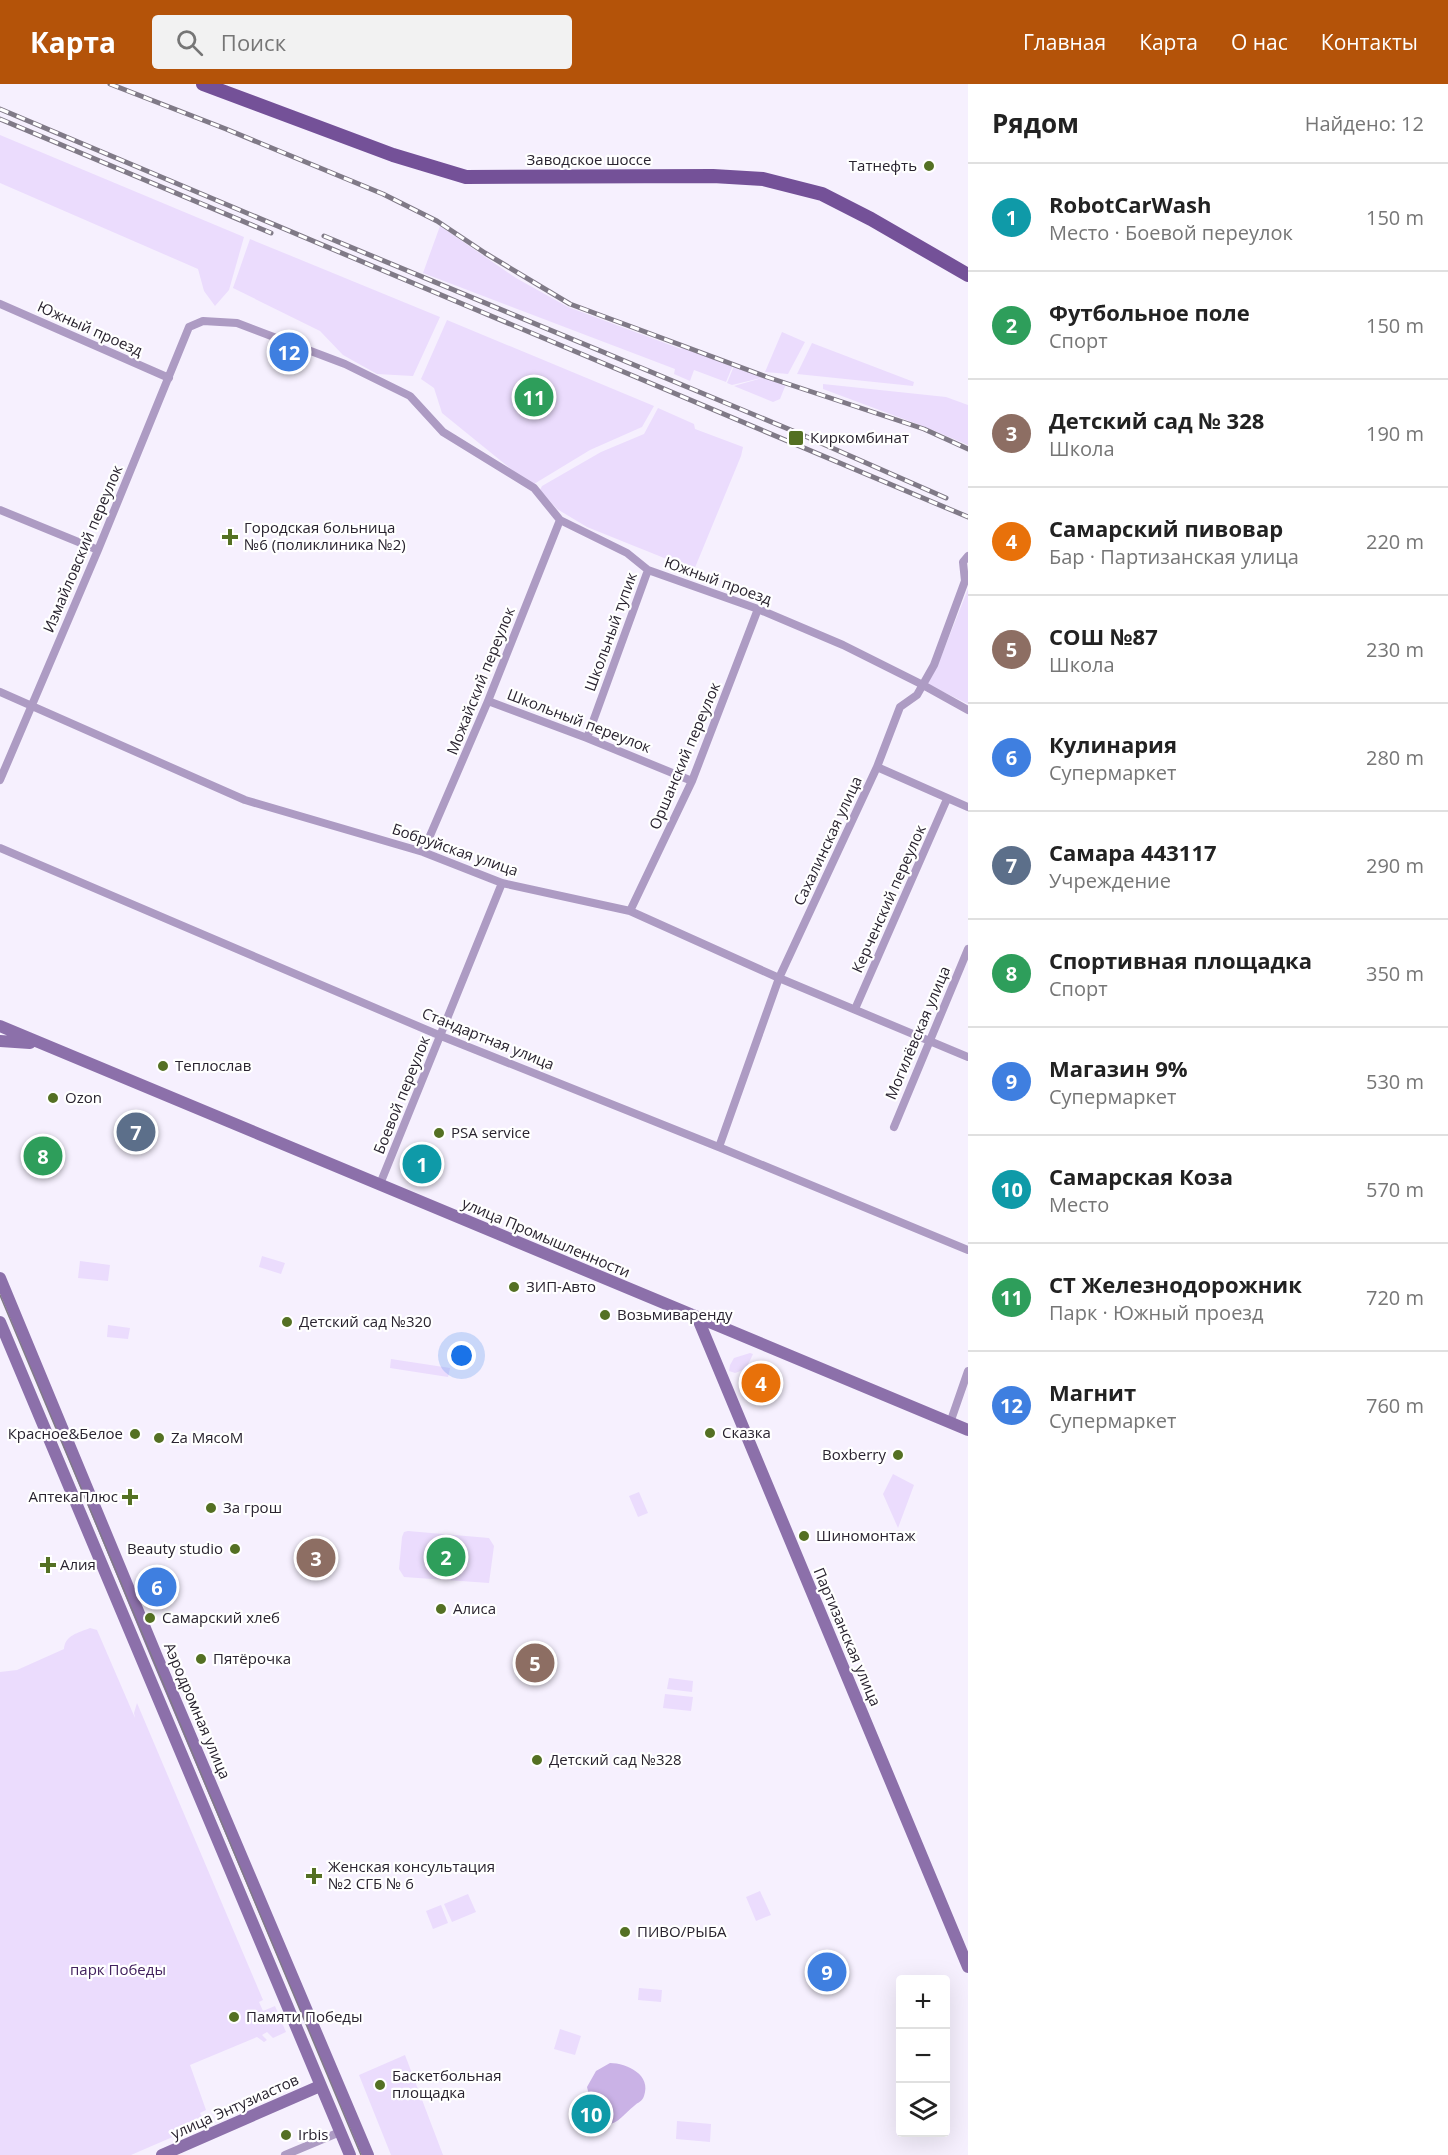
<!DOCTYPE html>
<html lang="ru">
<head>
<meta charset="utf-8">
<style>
  body { margin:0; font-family:"Open Sans",sans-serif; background:#f2f2f2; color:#222 }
  .controls { position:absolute; right:18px; bottom:18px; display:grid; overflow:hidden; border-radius:6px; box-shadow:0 6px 24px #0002 }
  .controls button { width:54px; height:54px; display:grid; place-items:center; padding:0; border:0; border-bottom:2px solid #e0e0e0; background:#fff; color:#222; font:30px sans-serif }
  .you { position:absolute; left:462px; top:1272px; width:21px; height:21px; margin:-15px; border:4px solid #fff; border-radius:50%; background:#1a73e8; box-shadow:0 0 0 9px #1a73e833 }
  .badge { display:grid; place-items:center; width:39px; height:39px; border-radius:50%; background:#b45309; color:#fff; font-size:20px; font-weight:700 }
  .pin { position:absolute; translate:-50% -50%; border:3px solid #fff; box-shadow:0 2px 6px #0006 }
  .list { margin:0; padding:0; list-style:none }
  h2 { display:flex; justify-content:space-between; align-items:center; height:78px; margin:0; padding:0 24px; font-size:26px }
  h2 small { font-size:20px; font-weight:400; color:#767676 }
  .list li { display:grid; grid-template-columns:39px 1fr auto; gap:18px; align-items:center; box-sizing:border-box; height:108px; padding:0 24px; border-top:2px solid #e0e0e0 }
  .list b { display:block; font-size:22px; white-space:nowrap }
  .list p { margin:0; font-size:20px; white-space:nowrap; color:#767676 }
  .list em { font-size:20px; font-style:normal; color:#767676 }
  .icon { flex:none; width:33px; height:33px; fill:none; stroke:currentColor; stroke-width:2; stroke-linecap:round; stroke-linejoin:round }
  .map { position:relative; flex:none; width:968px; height:2071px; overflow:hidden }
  header { display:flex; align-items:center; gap:36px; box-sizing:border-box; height:84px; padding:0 30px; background:#b45309; color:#fff }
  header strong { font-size:28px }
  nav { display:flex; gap:33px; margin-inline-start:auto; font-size:21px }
  .search { width:420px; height:54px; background:#f2f2f2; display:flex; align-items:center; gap:15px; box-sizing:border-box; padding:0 21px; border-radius:6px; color:#767676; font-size:22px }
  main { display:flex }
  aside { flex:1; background:#fff }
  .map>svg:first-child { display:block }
  .green { fill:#ebdcfd }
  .water { fill:#cab2e6 }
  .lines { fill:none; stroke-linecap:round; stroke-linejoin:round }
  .street { stroke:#ad9bc3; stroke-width:8 }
  .secondary { stroke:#8c70aa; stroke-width:12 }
  .primary { stroke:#745198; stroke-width:14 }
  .tram { stroke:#807a87; stroke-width:1.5 }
  .rail-casing { stroke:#807a87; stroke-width:5 }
  .rail { stroke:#fff; stroke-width:3; stroke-dasharray:9; stroke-linecap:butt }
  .poi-dot { fill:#547023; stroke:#fff; stroke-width:2 }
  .labels { text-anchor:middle; stroke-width:4.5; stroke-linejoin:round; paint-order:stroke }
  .street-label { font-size:15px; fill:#29232f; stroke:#fff }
  .poi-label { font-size:15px; fill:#29232f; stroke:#fff; text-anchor:start }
  .park-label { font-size:15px; fill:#42225e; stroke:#fff }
</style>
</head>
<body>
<header>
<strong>Карта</strong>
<div class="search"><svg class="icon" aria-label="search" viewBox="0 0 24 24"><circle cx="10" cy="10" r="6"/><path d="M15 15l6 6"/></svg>Поиск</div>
<nav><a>Главная</a><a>Карта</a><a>О нас</a><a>Контакты</a></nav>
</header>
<main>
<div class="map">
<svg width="968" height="2071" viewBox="0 0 968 2071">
  <rect width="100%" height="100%" fill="#f6f0fe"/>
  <!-- green -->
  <path class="green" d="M 0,51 L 244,153 L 229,206 L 215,222 L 204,207 L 198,185 L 0,99 Z
    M 440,142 L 516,194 L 568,223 L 681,265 L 682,263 L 733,281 L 726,298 L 694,286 L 690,297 L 674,290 L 675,285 L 423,189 Z
    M 250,155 L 440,233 L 413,292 L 377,290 L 343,271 L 320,247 L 233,204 Z
    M 447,236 L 654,322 L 642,343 L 590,366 L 534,400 L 517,390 L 442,329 L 434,304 L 421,295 Z
    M 782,248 L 805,258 L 788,290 L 765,288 Z
    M 812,259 L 914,298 L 913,302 L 797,290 Z
    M 734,282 L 765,293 L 732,301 L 727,299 Z
    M 766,293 L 786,300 L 780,315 L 773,318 L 734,302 Z
    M 823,300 L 946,313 L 968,321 L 968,361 L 925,343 L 823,305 Z
    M 658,324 L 694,340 L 695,345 L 743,363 L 741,372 L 694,486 L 587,443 L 557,425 L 540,406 L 542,402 L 601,368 L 644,350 Z
    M 968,505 L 968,620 L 927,600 L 937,583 Z
    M 53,1057 L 61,1075 L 33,1087 L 25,1068 Z
    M 262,1172 L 285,1179 L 281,1190 L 259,1183 Z
    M 80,1177 L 110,1181 L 108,1197 L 78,1194 Z
    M 108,1241 L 130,1244 L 128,1255 L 107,1253 Z
    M 750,1269 L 753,1270 L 746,1285 L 735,1289 L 729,1287 L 730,1281 L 734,1274 Z
    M 391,1275 L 450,1284 L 448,1293 L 390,1284 Z
    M 893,1390 L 914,1401 L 898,1444 L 883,1410 Z
    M 639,1408 L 648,1429 L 638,1433 L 629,1412 Z
    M 408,1447 L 489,1454 L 494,1462 L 489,1499 L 404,1493 L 399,1485 L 402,1453 L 404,1448 Z
    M 90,1544 L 97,1546 L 135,1634 L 134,1629 L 137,1619 L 263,1916 L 259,1918 L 263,1927 L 275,1922 L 286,1948 L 273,1954 L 267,1948 L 262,1951 L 267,1956 L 264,1958 L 257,1953 L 190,1981 L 206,2026 L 200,2029 L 205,2039 L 131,2071 L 0,2071 L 0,1588 L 17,1586 L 64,1565 C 65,1551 78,1549 90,1544 Z
    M 669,1594 L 693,1597 L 692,1608 L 667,1605 Z
    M 665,1610 L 693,1613 L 691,1627 L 663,1624 Z
    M 760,1807 L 771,1831 L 756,1837 L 746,1813 Z
    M 468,1810 L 476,1828 L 452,1838 L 444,1820 Z
    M 441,1821 L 448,1839 L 433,1845 L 426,1827 Z
    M 639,1904 L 662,1906 L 661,1918 L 638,1916 Z
    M 560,1945 L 581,1952 L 575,1971 L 554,1965 Z
    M 405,1971 L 443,2071 L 391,2071 L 359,1991 Z
    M 677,2037 L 711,2040 L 710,2058 L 676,2055 Z"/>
  <!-- water -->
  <path class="water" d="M 610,1979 C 627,1979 652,1991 644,2012 C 642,2018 638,2018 634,2022 C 622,2031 612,2050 595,2035 L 587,2003 L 596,1987 Z"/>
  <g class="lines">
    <!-- street -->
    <path class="street" d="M 0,220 L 169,294
      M 0,426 L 98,466
      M 0,608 L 245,716 L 423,768 L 502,799 L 630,827 L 779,894 L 968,973
      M 488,617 L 587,654 L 692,697
      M 587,654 L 648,486
      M 877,683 L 968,723
      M 0,696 L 98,466 L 189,243 L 203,237 L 237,239 L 345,280 L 410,312 L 443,348 L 534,404 L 560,436 L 627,469 L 648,486 L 758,525 L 843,561 L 923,601 L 968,626
      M 0,764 L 441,952 L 721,1064 L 968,1166
      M 423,768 L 488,617 L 560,436
      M 630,827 L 692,697 L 758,525
      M 855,925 L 947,715
      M 894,1043 L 968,865
      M 719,1063 L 779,894 L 877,683 L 900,623 L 917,611 L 934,581 L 965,497 L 963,478 L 968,472
      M 380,1100 L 502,799
      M 950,1339 L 968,1287
      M 285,2071 L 340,2048"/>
    <!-- secondary -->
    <path class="secondary" d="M 0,942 L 968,1346
      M 0,957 L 30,959
      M 0,1194 L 157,1573 L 368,2071
      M 698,1235 L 968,1883
      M 0,1238 L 350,2071
      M 162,2071 L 320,2002"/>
    <!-- primary -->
    <path class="primary" d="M 203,0 L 393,71 L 466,93 L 713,92 L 763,95 L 822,110 L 871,135 L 968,191"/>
    <!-- tram -->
    <path class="tram" d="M 0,1211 L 361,2071"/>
    <defs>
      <path id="rail" d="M 110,0 L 226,45 L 383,110 L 437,137 L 485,169 L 570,220 L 767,293 L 924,345 L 968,365
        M 0,25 L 968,433
        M 0,35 L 271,149
        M 324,152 L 798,349 L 946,414"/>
    </defs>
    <!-- rail casing -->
    <use href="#rail" class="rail-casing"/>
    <!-- rail -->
    <use href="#rail" class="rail"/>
  </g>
  <!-- markers -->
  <g class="poi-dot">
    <circle cx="929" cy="82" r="6"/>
    <rect x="788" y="346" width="16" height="16" rx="3"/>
    <path d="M227 444h6v6h6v6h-6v6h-6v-6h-6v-6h6z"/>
    <circle cx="163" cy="982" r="6"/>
    <circle cx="53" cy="1014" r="6"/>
    <circle cx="439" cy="1049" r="6"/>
    <circle cx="514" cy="1203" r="6"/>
    <circle cx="605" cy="1231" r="6"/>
    <circle cx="287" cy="1238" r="6"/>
    <circle cx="710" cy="1349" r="6"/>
    <circle cx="135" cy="1350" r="6"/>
    <circle cx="159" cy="1354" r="6"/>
    <circle cx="898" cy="1371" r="6"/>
    <path d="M127 1404h6v6h6v6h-6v6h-6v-6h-6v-6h6z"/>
    <circle cx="211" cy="1424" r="6"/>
    <circle cx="804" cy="1452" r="6"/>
    <circle cx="235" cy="1465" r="6"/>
    <path d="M45 1472h6v6h6v6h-6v6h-6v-6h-6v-6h6z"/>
    <circle cx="441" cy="1525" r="6"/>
    <circle cx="150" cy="1534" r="6"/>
    <circle cx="201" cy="1575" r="6"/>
    <circle cx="537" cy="1676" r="6"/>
    <path d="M311 1783h6v6h6v6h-6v6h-6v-6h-6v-6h6z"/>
    <circle cx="625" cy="1848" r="6"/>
    <circle cx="234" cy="1933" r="6"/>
    <circle cx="380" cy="2001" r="6"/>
    <circle cx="286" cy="2051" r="6"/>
  </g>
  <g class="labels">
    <!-- street labels -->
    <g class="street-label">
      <text x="589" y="81">Заводское шоссе</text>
      <text transform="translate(90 245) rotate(24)" y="5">Южный проезд</text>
      <text transform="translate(83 465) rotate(-67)" y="5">Измайловский переулок</text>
      <text transform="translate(718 497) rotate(20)" y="5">Южный проезд</text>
      <text transform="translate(611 548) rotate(-70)" y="5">Школьный тупик</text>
      <text transform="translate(481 597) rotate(-68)" y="5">Можайский переулок</text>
      <text transform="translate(579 637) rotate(21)" y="5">Школьный переулок</text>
      <text transform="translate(685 672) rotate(-67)" y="5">Оршанский переулок</text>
      <text transform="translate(828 757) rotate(-65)" y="5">Сахалинская улица</text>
      <text transform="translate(455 766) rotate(19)" y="5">Бобруйская улица</text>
      <text transform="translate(889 815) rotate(-66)" y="5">Керченский переулок</text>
      <text transform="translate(918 949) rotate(-67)" y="5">Могилёвская улица</text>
      <text transform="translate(488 955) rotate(22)" y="5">Стандартная улица</text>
      <text transform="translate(402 1011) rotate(-68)" y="5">Боевой переулок</text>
      <text transform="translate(546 1154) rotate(23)" y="5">улица Промышленности</text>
      <text transform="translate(847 1553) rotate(67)" y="5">Партизанская улица</text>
      <text transform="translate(197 1627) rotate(67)" y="5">Аэродромная улица</text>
      <text transform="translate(235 2023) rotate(-24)" y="5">улица Энтузиастов</text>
    </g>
    <!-- poi labels -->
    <g class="poi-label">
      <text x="917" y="87" text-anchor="end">Татнефть</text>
      <text x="810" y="359">Киркомбинат</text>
      <text x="244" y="449">Городская больница<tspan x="244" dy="17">№6 (поликлиника №2)</tspan></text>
      <text x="175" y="987">Теплослав</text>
      <text x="65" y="1019">Ozon</text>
      <text x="451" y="1054">PSA service</text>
      <text x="526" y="1208">ЗИП-Авто</text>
      <text x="617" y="1236">Возьмиваренду</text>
      <text x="299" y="1243">Детский сад №320</text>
      <text x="722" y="1354">Сказка</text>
      <text x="123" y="1355" text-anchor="end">Красное&amp;Белое</text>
      <text x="171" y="1359">Za МясоМ</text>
      <text x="886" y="1376" text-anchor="end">Boxberry</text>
      <text x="118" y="1418" text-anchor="end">АптекаПлюс</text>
      <text x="223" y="1429">За грош</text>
      <text x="816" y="1457">Шиномонтаж</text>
      <text x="223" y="1470" text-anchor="end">Beauty studio</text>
      <text x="60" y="1486">Алия</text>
      <text x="453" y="1530">Алиса</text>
      <text x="162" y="1539">Самарский хлеб</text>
      <text x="213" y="1580">Пятёрочка</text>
      <text x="549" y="1681">Детский сад №328</text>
      <text x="328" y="1788">Женская консультация<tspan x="328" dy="17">№2 СГБ № 6</tspan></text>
      <text x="637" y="1853">ПИВО/РЫБА</text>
      <text x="246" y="1938">Памяти Победы</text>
      <text x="392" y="1997">Баскетбольная<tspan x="392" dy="17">площадка</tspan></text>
      <text x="298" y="2056">Irbis</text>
    </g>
    <!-- park labels -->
    <g class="park-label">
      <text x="118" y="1891">парк Победы</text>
    </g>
  </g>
</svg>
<div class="controls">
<button>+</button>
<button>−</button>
<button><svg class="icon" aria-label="layers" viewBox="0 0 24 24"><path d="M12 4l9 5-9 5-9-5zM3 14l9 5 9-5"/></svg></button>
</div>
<div class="you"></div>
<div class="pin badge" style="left:422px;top:1080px;background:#0f9aa8">1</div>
<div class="pin badge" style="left:446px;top:1473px;background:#2e9e5b">2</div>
<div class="pin badge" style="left:316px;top:1474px;background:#8d6e63">3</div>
<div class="pin badge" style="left:761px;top:1299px;background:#e8710a">4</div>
<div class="pin badge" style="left:535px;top:1579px;background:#8d6e63">5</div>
<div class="pin badge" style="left:157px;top:1503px;background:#3f7fe0">6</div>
<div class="pin badge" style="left:136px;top:1048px;background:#5c6f8a">7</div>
<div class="pin badge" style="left:43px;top:1072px;background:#2e9e5b">8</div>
<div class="pin badge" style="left:827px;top:1888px;background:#3f7fe0">9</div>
<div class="pin badge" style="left:591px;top:2030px;background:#0f9aa8">10</div>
<div class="pin badge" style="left:534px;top:313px;background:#2e9e5b">11</div>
<div class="pin badge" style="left:289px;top:268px;background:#3f7fe0">12</div>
</div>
<aside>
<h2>Рядом<small>Найдено: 12</small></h2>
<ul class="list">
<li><span class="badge" style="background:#0f9aa8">1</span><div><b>RobotCarWash</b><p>Место · Боевой переулок</p></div><em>150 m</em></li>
<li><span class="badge" style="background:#2e9e5b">2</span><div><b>Футбольное поле</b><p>Спорт</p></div><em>150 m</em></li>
<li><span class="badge" style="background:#8d6e63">3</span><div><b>Детский сад № 328</b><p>Школа</p></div><em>190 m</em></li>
<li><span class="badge" style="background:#e8710a">4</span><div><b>Самарский пивовар</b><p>Бар · Партизанская улица</p></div><em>220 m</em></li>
<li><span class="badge" style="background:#8d6e63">5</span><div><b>СОШ №87</b><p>Школа</p></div><em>230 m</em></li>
<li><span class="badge" style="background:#3f7fe0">6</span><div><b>Кулинария</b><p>Супермаркет</p></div><em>280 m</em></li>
<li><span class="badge" style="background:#5c6f8a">7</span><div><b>Самара 443117</b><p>Учреждение</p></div><em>290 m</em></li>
<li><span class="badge" style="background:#2e9e5b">8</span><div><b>Спортивная площадка</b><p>Спорт</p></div><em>350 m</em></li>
<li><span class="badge" style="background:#3f7fe0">9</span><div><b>Магазин 9%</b><p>Супермаркет</p></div><em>530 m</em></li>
<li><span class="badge" style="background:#0f9aa8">10</span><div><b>Самарская Коза</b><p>Место</p></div><em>570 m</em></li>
<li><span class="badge" style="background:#2e9e5b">11</span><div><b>СТ Железнодорожник</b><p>Парк · Южный проезд</p></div><em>720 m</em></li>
<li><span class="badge" style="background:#3f7fe0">12</span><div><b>Магнит</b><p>Супермаркет</p></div><em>760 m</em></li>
</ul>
</aside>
</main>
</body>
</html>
